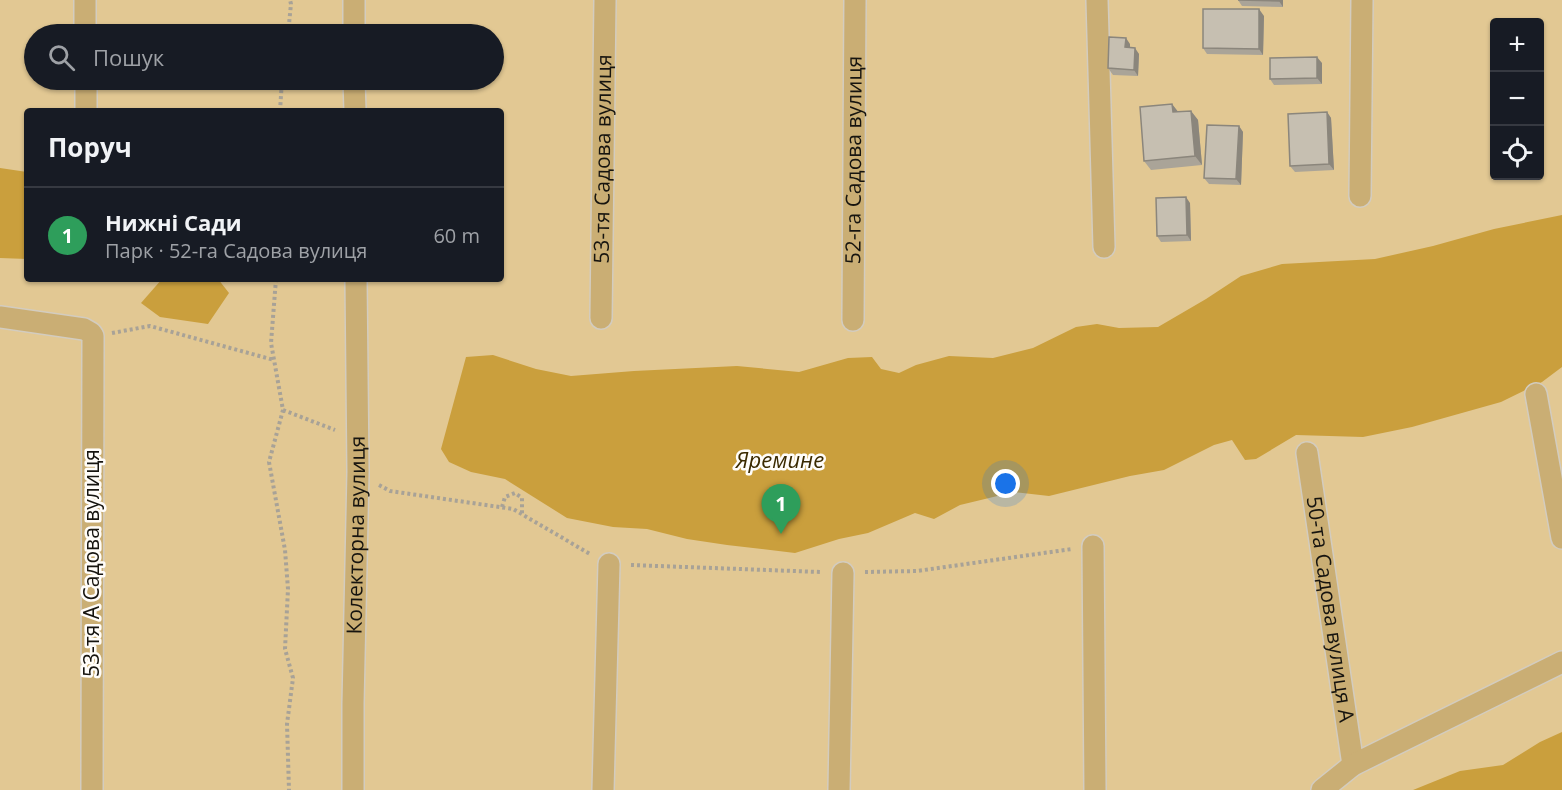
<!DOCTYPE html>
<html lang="uk">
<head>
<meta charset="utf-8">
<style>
  body { margin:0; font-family:"Open Sans",sans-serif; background:#20242c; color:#f1f3f6 }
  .controls { position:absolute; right:18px; top:18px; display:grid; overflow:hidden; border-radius:6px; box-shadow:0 2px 4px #0004 }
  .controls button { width:54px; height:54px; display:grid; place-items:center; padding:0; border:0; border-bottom:2px solid #363941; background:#171b24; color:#f1f3f6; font:30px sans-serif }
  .you { position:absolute; left:1006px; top:484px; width:21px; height:21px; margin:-15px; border:4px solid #fff; border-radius:50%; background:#1a73e8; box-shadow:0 0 0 9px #1a73e833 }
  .badge { display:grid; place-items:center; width:39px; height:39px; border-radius:50%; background:#ea580c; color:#fff; font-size:20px; font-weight:700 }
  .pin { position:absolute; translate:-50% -50px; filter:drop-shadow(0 2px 3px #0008) }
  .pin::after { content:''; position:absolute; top:32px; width:21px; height:18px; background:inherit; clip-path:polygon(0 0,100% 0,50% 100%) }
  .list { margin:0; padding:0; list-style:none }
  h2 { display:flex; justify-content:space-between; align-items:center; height:78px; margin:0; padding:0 24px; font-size:26px }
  h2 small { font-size:20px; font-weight:400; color:#9ea1a6 }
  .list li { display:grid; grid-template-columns:39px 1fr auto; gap:18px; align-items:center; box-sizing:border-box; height:96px; padding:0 24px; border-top:2px solid #363941 }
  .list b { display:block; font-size:22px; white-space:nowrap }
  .list p { margin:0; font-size:20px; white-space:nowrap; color:#9ea1a6 }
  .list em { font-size:20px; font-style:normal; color:#9ea1a6 }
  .icon { flex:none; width:33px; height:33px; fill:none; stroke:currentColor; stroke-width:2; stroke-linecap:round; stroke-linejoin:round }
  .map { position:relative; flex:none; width:1562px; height:790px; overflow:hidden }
  .search { position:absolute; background:#171b24; box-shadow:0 2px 4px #0004; left:24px; top:24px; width:480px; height:66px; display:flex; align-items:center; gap:15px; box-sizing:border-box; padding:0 21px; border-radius:33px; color:#9ea1a6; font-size:22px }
  .panel { position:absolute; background:#171b24; box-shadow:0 2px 4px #0004; left:24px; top:108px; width:480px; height:174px; border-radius:6px }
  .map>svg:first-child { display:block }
  .green { fill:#e2c893; fill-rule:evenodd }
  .water { fill:#ca9f3d }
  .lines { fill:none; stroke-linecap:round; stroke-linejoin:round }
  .minor-casing { stroke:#d3ccbf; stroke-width:24 }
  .path { stroke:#a8a297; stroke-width:4; stroke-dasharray:3 3; stroke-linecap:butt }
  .minor { stroke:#caae74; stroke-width:21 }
  .wall { fill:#aaa498 }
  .shaded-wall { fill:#8b867c }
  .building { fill:#c6bfb1; stroke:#8b867c; stroke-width:1.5 }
  .labels { text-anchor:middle; stroke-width:5; stroke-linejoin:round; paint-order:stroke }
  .street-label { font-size:21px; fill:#16140f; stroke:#fffdfa }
  .water-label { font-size:22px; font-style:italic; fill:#3b2a00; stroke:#fffdfa }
</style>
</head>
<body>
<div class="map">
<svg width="1562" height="790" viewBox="0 0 1562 790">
  <rect width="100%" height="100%" fill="#f7efe1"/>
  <!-- green -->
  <path class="green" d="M 0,0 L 1562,0 L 1562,790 L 0,790 ZM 1494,22 L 1540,22 L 1540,176 L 1494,176 ZM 34,34 L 494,34 L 494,80 L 34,80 ZM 27,111 L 501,111 L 501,279 L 27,279 Z"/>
  <!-- water -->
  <path class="water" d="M 0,168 L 27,172 L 27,259 L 0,258 Z
    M 1562,215 L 1562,367 L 1542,382 L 1501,402 L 1412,427 L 1363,437 L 1296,435 L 1256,459 L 1245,460 L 1232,440 L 1214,445 L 1164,470 L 1130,476 L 1049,496 L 1014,492 L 960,505 L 934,519 L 915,513 L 868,533 L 839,539 L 795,553 L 727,545 L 687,539 L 647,529 L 613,527 L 567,518 L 505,479 L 471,472 L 449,462 L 441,449 L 466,357 L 493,355 L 536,369 L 571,376 L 634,371 L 737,366 L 799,372 L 848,358 L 872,357 L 881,369 L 899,373 L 916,365 L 949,356 L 993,358 L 1033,348 L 1076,327 L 1097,324 L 1119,328 L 1158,327 L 1206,299 L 1241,276 L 1282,264 L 1375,259 L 1433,246 L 1494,229 Z
    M 162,279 L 218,279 L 229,293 L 208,324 L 160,317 L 141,303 Z
    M 1562,732 L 1562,790 L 1413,790 L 1460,771 L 1503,765 L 1540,742 Z"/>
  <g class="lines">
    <defs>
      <g id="minor">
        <path d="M 85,0 L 85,34"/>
        <path d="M 354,0 L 354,34"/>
        <path d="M 1097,0 L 1104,247"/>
        <path d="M 86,80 L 86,111"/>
        <path d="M 354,80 L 355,111"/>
        <path d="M 1360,196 L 1362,0"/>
        <path d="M 0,317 L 84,329 L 91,333 L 93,336 L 92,790"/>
        <path id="s1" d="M 601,318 L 605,0"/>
        <path id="s2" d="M 853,320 L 855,0"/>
        <path d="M 1536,394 L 1562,538"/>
        <path id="s3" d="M 1307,453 L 1353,765"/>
        <path d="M 1093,546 L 1095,790"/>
        <path id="s4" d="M 353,790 L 353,704 L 358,472 L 356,279"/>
        <path d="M 603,790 L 609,564"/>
        <path d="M 839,790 L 843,573"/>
        <path d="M 1322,790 L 1353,765 L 1562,662"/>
      </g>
    </defs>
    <!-- minor casing -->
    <use href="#minor" class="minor-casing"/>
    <!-- path -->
    <path class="path" d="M 288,34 L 291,4 L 290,0
      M 280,111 L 282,80
      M 276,279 L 271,343 L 283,410 L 269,462 L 285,550 L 288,589 L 285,649 L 293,678 L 287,724 L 289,790
      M 112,333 L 150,326 L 274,360
      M 283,410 L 335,430
      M 379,485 L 390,491 L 513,509 L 590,554
      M 502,507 L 505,497 L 515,493 L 522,498 L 522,514
      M 631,565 L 821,572
      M 865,572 L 917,571 L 1072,549"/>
    <!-- minor -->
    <use href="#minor" class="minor"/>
  </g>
  <!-- wall -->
  <path class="wall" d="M 1238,0 L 1283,0 L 1283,7 L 1242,6 Z
    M 1264,16 L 1263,55 L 1207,54 L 1203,48 Z
    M 1130,44 L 1130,47 L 1139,54 L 1138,76 L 1113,75 L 1108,68 Z
    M 1322,63 L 1322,84 L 1274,85 L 1270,79 Z
    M 1172,104 L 1178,112 L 1191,111 L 1198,120 L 1202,165 L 1151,170 L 1144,161 Z
    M 1327,112 L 1331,118 L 1334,170 L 1295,172 L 1290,166 Z
    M 1239,126 L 1243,132 L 1241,185 L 1209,184 L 1204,178 Z
    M 1190,203 L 1191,241 L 1161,242 L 1157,236 Z"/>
  <!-- shaded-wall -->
  <path class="shaded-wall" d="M 1279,0 L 1283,0 L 1283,7 L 1279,1 Z
    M 1259,9 L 1264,16 L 1263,55 L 1259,49 Z
    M 1126,38 L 1130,44 L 1130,53 L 1125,47 Z
    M 1135,48 L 1139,54 L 1138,76 L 1134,70 Z
    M 1317,57 L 1322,63 L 1322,84 L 1317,78 Z
    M 1172,104 L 1179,113 L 1173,112 Z
    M 1191,111 L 1198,120 L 1202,165 L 1195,156 Z
    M 1327,112 L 1331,118 L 1334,170 L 1329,164 Z
    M 1239,126 L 1243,132 L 1241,185 L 1236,179 Z
    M 1186,197 L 1190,203 L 1191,241 L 1187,235 Z"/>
  <!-- building -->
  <path class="building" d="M 1238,0 L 1279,0 L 1279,1 Z
    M 1203,9 L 1259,9 L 1259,49 L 1203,48 Z
    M 1109,37 L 1126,38 L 1125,47 L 1135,48 L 1134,70 L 1108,68 Z
    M 1317,57 L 1317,78 L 1270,79 L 1270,58 Z
    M 1172,104 L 1173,112 L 1191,111 L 1195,156 L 1144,161 L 1140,107 Z
    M 1327,112 L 1329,164 L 1290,166 L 1288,114 Z
    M 1207,125 L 1239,126 L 1236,179 L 1204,178 Z
    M 1186,197 L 1187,235 L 1157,236 L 1156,198 Z"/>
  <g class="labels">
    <!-- street labels -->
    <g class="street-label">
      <text dy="7" stroke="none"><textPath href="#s1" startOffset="159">53-тя Садова вулиця</textPath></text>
      <text dy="7" stroke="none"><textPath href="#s2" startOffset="160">52-га Садова вулиця</textPath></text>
      <text dy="7" stroke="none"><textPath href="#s4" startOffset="255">Колекторна вулиця</textPath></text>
      <text transform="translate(92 563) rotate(-90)" y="7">53-тя А Садова вулиця</text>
      <text dy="7" stroke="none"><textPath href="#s3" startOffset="158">50-та Садова вулиця А</textPath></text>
    </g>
    <!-- water labels -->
    <g class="water-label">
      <text x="780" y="468">Яремине</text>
    </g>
  </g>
</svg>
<div class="controls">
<button>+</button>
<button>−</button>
<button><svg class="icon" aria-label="locate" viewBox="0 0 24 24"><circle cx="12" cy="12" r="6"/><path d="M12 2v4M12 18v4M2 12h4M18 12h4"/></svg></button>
</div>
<div class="you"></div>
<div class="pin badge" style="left:781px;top:534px;background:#2e9e5b">1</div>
<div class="search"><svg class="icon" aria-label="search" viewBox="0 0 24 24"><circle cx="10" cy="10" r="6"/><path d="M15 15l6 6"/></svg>Пошук</div>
<section class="panel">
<h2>Поруч<small></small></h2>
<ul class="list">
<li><span class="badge" style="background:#2e9e5b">1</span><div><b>Нижні Сади</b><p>Парк · 52-га Садова вулиця</p></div><em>60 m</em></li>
</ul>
</section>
</div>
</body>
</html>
